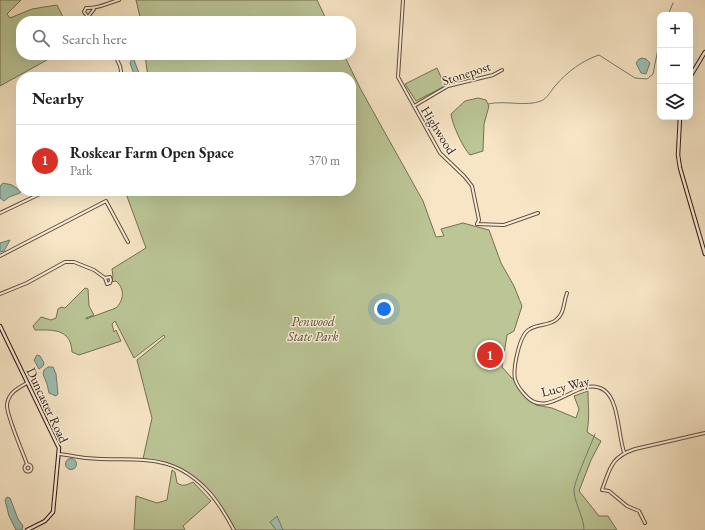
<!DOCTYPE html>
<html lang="en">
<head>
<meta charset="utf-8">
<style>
  body { margin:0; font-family:"EB Garamond",serif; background:#f6f6f6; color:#222 }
  .controls { position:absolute; right:12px; top:12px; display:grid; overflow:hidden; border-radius:8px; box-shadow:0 4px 16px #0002 }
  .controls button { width:36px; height:36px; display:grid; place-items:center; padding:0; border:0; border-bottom:1px solid #e0e0e0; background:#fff; color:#222; font:20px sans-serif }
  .you { position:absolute; left:384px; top:309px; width:14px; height:14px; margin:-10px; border:3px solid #fff; border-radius:50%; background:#1a73e8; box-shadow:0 0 0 6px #1a73e833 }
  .badge { display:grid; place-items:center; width:26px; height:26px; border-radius:50%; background:#d93025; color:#fff; font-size:13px; font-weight:700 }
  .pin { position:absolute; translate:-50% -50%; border:2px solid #fff; box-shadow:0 1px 4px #0006 }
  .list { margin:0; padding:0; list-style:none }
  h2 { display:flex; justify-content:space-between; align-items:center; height:52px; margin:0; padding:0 16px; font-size:17px }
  h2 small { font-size:13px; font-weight:400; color:#767676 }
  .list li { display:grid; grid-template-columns:26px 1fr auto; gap:12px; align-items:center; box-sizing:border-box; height:72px; padding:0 16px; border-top:1px solid #e0e0e0 }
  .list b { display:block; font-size:15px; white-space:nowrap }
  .list p { margin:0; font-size:13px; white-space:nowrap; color:#767676 }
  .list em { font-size:13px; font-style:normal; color:#767676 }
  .icon { flex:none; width:22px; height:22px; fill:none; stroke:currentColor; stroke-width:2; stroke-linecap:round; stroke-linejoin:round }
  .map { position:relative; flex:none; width:705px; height:530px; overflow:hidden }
  .search { position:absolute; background:#fff; box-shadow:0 4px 16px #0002; left:16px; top:16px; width:340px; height:44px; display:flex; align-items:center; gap:10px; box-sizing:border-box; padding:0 14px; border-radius:16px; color:#767676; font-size:15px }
  .panel { position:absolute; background:#fff; box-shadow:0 4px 16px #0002; left:16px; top:72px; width:340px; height:124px; border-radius:16px }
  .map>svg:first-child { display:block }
  .green { fill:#bbc596; stroke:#747054 }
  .water { fill:#9dbfb1; stroke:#707d71 }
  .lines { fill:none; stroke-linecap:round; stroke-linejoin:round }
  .stream { stroke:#707d71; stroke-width:1 }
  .street-casing { stroke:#604d3e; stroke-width:4 }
  .secondary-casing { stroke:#2d1a11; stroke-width:4.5 }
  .street { stroke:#faeed9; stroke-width:2 }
  .secondary { stroke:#faeed9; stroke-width:2.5 }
  .labels { text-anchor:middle; stroke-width:3; stroke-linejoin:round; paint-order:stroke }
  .street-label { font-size:13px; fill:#2d1a11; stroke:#faeed9 }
  .park-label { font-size:13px; font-style:italic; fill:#584d39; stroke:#faeed9 }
</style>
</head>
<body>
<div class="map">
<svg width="705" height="530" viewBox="0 0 705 530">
  <rect width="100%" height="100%" fill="#f7e5c5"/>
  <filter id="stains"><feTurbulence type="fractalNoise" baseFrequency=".005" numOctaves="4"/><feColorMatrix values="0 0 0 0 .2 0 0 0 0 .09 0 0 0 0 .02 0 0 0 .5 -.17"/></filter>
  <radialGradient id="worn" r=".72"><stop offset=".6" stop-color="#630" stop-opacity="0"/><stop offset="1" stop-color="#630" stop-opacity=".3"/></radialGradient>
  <!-- green -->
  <path class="green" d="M 0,0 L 21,0 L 7,14 L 10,18 L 32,9 L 57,5 L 65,21 L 21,21 L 21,55 L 56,55 L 0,86 Z
    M 136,0 L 317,0 L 327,21 L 141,21 Z
    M 145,55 L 344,55 L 360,88 L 423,201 L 436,237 L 444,236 L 441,229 L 463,223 L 489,230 L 501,263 L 514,286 L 522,306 L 514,331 L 507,335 L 502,367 L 536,405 L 552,408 L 576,418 L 579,409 L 574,396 L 588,391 C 588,406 590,416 587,432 L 601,441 L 591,460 L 579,491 L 599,516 L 608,516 L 617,530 L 234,530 C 209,491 191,465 143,459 L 152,418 L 137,360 L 165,337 L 164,335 L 134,358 L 115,321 L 112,324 L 114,332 L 116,330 L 121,341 L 79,355 L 72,352 C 71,328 52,330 35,330 L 33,326 L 41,317 L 51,320 L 56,318 L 58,309 L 61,307 L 65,308 L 85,288 L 88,289 L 89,306 L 94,315 L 86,318 L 86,319 L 116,308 C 124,300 125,289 116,281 L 111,282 L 113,276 L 112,269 L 146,248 L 125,191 L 351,191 L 351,77 L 148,77 Z
    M 437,68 L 445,86 L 416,101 L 405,84 Z
    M 478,98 L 486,100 L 489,106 L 484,124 L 483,151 L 470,155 C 463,148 452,124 451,114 L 465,101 Z
    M 172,470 L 175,472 L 177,483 C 183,487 187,485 193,482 L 211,501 L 183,526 L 185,530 L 134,530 L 136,496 L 157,503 L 167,500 Z"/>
  <!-- water -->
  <path class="water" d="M 642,58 L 646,59 L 650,63 L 646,74 L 641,73 L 636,63 L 639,59 Z
    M 132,59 L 134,60 L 139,73 L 143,77 L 135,77 L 130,63 Z
    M 3,183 L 12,185 L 21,191 L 20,193 L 9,197 L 4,201 L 0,198 L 0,186 Z
    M 10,240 L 4,251 L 0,252 L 0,243 Z
    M 37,355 L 40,356 L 44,363 L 43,366 L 39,369 L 34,360 Z
    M 48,367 L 53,367 L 56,374 L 58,394 L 56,396 L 49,393 L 47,384 L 43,374 L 44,370 Z
    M65.5 464a5.5 5.5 0 1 1 11 0a5.5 5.5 0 1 1-11 0Z
    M 7,497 L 10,498 L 18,519 L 23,526 L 22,530 L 16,530 L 9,516 L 5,500 Z
    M 277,516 L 283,530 L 276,530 L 270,522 Z"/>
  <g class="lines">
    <!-- stream -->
    <path class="stream" d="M 668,15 L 673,3
      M 488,104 C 505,100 525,107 541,101 C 547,99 552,89 556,85 C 567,72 583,60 599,55 L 635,78 L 647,79 L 653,74 L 660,39
      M 584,530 C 584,517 575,505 574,491 C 573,484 591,445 595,434"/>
    <defs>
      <path id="street" d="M 403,0 L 398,77 L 440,153 L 464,176 L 472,186 L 479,220 L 477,224 L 504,225 L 538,213
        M 94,9 L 88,17 L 84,12 L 86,8 C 99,9 107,3 119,0
        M 115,55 L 120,66 L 122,77
        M 414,106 L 448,86 L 493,75 L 502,70
        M 0,213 L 46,191
        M 0,256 L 106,201 L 128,242
        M 567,293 C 563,303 565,313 556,320 C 548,326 538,324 530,329 C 519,334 513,369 515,379 C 517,386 522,392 527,397 C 550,420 579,374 604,390 C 619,400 618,435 624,452
        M 0,294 L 27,283 L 65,262 L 74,262 L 94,270 L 105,278 L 107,284 L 110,283 L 111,280 L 110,277 L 105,278
        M 59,454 C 68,455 77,457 86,458 C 136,463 169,449 209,492 C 218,502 227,517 234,530
        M 27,464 C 23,453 6,414 7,405 C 8,393 18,388 27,383
        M24.5 468a3.5 3.5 0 1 1 7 0a3.5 3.5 0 1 1-7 0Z
        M 645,523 L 639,511 L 627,506 L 609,491 L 602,490 C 610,468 611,457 635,449 L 705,433"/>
      <path id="secondary" d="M 690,77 L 705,52
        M 680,117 L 678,155 L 680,168 L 705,254
        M 0,326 L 59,448 L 53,512 L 45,521 L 27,530"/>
    </defs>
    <!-- street casing -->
    <use href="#street" class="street-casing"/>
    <!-- secondary casing -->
    <use href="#secondary" class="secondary-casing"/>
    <!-- street -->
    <use href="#street" class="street"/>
    <!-- secondary -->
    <use href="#secondary" class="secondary"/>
  </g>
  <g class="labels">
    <!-- street labels -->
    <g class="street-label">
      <text transform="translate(466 73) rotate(-18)" y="5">Stonepost</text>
      <text transform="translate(439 130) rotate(58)" y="5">Highwood</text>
      <text transform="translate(565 386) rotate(-14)" y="5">Lucy Way</text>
      <text transform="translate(48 405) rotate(65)" y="5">Duncaster Road</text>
    </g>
    <!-- park labels -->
    <g class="park-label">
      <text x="313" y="326">Penwood<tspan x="313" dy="15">State Park</tspan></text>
    </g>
  </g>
  <rect width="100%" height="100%" filter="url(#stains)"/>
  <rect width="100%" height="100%" fill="url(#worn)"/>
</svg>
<div class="controls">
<button>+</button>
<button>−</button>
<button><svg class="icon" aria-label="layers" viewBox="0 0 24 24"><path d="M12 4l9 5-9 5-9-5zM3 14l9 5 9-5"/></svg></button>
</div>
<div class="you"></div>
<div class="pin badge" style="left:490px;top:355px">1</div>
<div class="search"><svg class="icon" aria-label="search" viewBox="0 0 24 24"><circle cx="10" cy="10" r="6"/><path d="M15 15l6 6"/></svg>Search here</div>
<section class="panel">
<h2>Nearby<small></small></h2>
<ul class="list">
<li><span class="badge">1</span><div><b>Roskear Farm Open Space</b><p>Park</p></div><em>370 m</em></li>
</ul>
</section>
</div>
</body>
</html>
